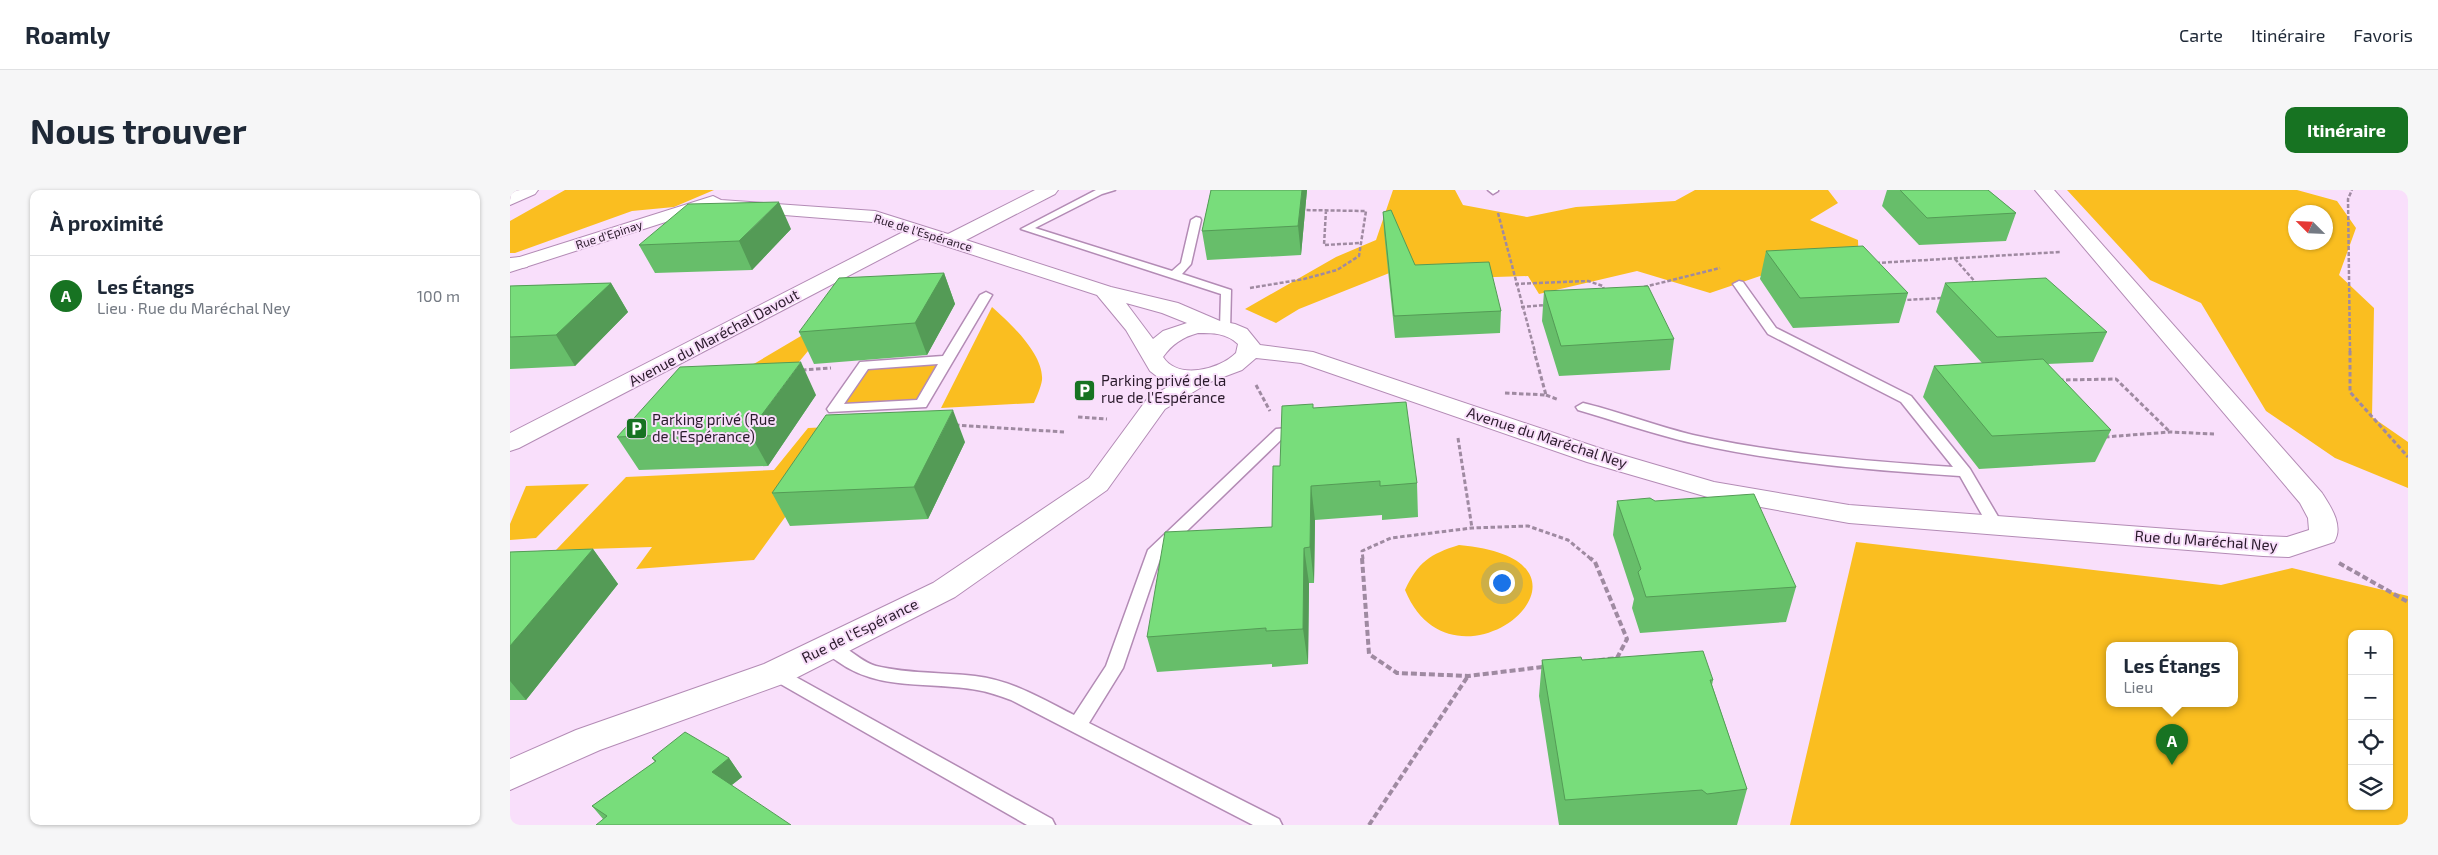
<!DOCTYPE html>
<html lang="fr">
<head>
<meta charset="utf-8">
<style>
  body { margin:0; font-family:"Exo 2",sans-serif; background:#f6f6f7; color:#1f2937 }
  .controls { position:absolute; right:15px; bottom:15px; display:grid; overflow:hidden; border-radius:10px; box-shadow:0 1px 4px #0004 }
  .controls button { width:45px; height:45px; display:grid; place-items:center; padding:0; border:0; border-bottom:1px solid #e0e1e3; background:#fff; color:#1f2937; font:25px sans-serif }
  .compass { position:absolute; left:1778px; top:15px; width:45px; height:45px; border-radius:50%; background:#fff; box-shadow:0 1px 4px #0004; rotate:294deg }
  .you { position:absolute; left:991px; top:392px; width:18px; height:18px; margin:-12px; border:4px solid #fff; border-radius:50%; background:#1a73e8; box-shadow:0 0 0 8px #1a73e833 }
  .badge { display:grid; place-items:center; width:32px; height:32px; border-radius:50%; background:#177322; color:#fff; font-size:16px; font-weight:700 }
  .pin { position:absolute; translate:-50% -41px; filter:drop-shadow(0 1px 2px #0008) }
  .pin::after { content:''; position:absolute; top:26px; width:18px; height:15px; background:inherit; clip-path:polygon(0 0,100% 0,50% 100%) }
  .popup { position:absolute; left:1596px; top:452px; width:132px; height:65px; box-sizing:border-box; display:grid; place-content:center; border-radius:10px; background:#fff; filter:drop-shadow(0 1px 4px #0005); font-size:16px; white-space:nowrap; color:#747a83 }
  .popup b { font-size:19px; color:#1f2937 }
  .popup::after { content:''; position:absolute; left:50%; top:100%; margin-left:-10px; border:10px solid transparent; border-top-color:#fff }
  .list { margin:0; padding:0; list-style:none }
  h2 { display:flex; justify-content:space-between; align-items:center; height:65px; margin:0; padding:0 20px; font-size:21px }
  h2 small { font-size:16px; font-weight:400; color:#747a83 }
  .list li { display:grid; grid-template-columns:32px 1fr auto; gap:15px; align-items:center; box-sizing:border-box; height:80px; padding:0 20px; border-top:1px solid #e0e1e3 }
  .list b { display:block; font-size:19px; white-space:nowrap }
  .list p { margin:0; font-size:16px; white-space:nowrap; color:#747a83 }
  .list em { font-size:16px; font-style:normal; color:#747a83 }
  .icon { flex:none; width:28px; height:28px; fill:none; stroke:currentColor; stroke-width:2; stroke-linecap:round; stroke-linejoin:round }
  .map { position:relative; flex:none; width:1898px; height:635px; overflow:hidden; border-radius:10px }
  header { display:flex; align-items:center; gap:30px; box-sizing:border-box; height:70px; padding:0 25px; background:#fff; border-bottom:1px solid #e0e1e3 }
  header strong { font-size:24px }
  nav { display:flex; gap:28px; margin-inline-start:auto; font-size:18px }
  .intro { display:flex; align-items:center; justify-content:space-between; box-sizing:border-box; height:120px; padding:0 30px }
  h1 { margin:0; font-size:35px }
  .button { padding:12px 22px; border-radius:10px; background:#177322; color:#fff; font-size:18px; font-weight:700 }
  main { display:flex; gap:30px; padding:0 30px }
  aside { flex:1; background:#fff; border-radius:10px; box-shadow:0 1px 4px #0004 }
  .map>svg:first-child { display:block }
  .green { fill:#fabe20; fill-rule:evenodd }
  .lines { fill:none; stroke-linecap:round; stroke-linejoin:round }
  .service-casing { stroke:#b38bb5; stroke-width:3 }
  .minor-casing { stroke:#b38bb5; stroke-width:2 }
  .secondary-casing { stroke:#b38bb5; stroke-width:2 }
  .path-far2 { stroke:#9f8aa1; stroke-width:2.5; stroke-dasharray:4 2; stroke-linecap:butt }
  .path-far1 { stroke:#9f8aa1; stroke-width:3; stroke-dasharray:4.5 2.5; stroke-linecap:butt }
  .path { stroke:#9f8aa1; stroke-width:4; stroke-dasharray:6 3; stroke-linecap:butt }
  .service { fill:#fff; fill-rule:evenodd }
  .minor { fill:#fff; fill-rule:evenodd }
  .secondary { fill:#fff; fill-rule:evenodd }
  .wall { fill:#67be6a }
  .shaded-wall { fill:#549b56 }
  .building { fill:#78dd7b; stroke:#549b56 }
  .labels { text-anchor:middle; stroke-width:4; stroke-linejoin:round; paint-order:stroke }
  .far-street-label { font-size:12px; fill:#2b1b2c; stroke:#f9dffb }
  .street-label { font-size:15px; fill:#2b1b2c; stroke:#f9dffb }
  .poi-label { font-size:15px; fill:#2b1b2c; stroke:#f9dffb; text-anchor:start }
</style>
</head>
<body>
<header>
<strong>Roamly</strong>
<nav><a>Carte</a><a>Itinéraire</a><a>Favoris</a></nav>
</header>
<div class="intro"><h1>Nous trouver</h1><a class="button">Itinéraire</a></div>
<main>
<aside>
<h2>À proximité<small></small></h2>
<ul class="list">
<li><span class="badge">A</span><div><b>Les Étangs</b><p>Lieu · Rue du Maréchal Ney</p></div><em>100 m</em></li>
</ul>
</aside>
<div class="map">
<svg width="1898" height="635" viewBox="0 0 1898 635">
  <rect width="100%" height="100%" fill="#f9dffb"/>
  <!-- green -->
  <path class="green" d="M 55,0 L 204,0 L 164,17 L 122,21 L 5,63 L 0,63 L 0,31 Z
    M 883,0 L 945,0 L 953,15 L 1017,27 L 1066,17 L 1165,11 L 1185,0 L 1318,0 L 1328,13 L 1300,30 L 1348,50 L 1349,81 L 1262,82 L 1200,103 L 1127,81 L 1029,104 L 1018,86 L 954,88 L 892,78 L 789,119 L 766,133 L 735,119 L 826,67 L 866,50 Z
    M 1557,0 L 1787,0 L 1827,11 L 1846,38 L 1829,85 L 1864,118 L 1862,227 L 1898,252 L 1898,298 L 1825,268 L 1756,221 L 1691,113 L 1640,90 ZM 1786,22 L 1816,22 L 1816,52 L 1786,52 Z
    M 482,117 C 500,133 534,164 532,190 C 531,197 527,206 524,213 L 431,218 Z
    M 296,143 L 313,143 L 288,173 L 242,175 Z
    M 430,174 L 408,211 L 332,215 L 358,178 Z
    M 341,236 L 244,370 L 126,379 L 142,357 L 46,360 L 116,287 L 264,280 L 298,238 Z
    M 79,294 L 26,348 L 0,350 L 0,334 L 16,296 Z
    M 1346,352 L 1711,395 L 1782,378 L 1898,406 L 1898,635 L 1280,635 ZM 1842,444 L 1879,444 L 1879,616 L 1842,616 ZM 1600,456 L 1724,456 L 1724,514 L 1600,514 Z
    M 949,355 C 1121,370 944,520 895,400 C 908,372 920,364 949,355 Z"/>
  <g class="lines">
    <defs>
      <path id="service" d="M 586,0 L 605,0 L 592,4 L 525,38 L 662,81 L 671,73 L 681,30 L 686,27 L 690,28 L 691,30 L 681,74 L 672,84 L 721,100 L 720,141 L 716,142 L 710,138 L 711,104 L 511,39 Z
        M 978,0 L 988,0 L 988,1 L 983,4 Z
        M 1229,91 L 1233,92 L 1266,138 L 1401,206 L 1460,279 L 1493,335 L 1490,339 L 1480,339 L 1450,286 C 1360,280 1270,273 1182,253 C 1143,244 1106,231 1068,220 L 1066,217 L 1073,213 C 1110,222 1146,236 1183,245 C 1268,264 1356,271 1443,277 L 1391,212 L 1258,144 L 1223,94 Z
        M 476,102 L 482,105 L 416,217 L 319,222 L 317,219 L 350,172 L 433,166 L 470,105 ZM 428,174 L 407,210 L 334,214 L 358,179 Z
        M 789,237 L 794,238 L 796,241 L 794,244 L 775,246 L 651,366 L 613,478 L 579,533 L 769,629 L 772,635 L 743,635 L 501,510 C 490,506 479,502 467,500 C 420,491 369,502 327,471 C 321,467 314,463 310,456 L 313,451 C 329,447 349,472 366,476 C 399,484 432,482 465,486 C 501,490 533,509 564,525 L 596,476 L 638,360 L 766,239 Z
        M 266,476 L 542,629 L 545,635 L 517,635 L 260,488 L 257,483 L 260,478 Z"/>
      <path id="minor" d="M 525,0 L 548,0 L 545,4 L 456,50 L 601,97 L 668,113 L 710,131 L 725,134 L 737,139 L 750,155 L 803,162 L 1095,260 L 1204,292 L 1339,315 L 1753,346 L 1777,347 L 1799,340 L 1798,328 L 1790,313 L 1525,0 L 1544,0 L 1812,303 C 1821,317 1834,336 1824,352 L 1779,367 L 1753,366 L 1339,333 L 1201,308 L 1077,272 L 791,173 L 746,168 L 732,180 L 700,192 L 655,219 L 597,300 L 445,407 L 278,492 L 90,560 L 0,600 L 0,569 L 66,540 L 254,474 L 423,393 L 579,288 L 637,209 L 666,192 L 649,188 L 640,181 L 616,140 L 587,105 L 411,48 L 9,258 L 0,261 L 0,243 L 393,42 L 363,32 L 196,19 L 0,82 L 0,70 L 203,6 L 211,10 L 365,21 L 438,44 ZM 616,113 L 652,123 L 677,133 L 653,141 L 643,149 ZM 688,143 C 704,143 716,143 728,154 L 726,163 C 709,180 668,190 653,167 C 662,154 673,147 688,143 Z"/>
      <path id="secondary" d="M 6,0 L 28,0 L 25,4 L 0,15 L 0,3 Z
        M 10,67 L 17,69 L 20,73 L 17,77 L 0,80 L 0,68 Z"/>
    </defs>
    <!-- service casing -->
    <use href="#service" class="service-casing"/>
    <!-- minor casing -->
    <use href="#minor" class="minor-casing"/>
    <!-- secondary casing -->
    <use href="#secondary" class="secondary-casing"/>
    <!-- path-far2 -->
    <path class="path-far2" d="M 816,20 L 814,55 L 851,53
      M 988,23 L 1025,162
      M 1445,69 L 1467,94
      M 1366,73 L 1550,62
      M 1005,94 L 1078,91 L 1093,96 L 1094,101
      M 1134,97 L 1210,78
      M 740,98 L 794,89 L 827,80 L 849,66 L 856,21 L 791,20
      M 1393,107 L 1395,110 L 1433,108
      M 1011,117 L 1035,115
      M 1840,162 L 1838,9 L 1842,0"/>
    <!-- path-far1 -->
    <path class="path-far1" d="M 1840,161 L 1840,202 L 1898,267
      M 292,180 L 321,178
      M 1549,190 L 1606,189 L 1660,242
      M 746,195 L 760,221
      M 995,203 L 1036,205 L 1024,161
      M 1036,205 L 1049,210
      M 568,227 L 597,229
      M 445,235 L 554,242
      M 1595,247 L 1660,242 L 1704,244
      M 948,248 L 962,338
      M 853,369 L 852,361 L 881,348 L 962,338 L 1018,336 L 1058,350 L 1081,369"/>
    <!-- path -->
    <path class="path" d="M 852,368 L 859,464 L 887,483 L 958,486 L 1107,468 L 1117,449 L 1085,372 L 1080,368
      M 1829,373 L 1898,412
      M 859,635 L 958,486"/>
    <!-- service -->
    <use href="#service" class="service"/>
    <!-- minor -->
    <use href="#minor" class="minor"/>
    <!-- secondary -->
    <use href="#secondary" class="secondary"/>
  </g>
  <!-- wall -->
  <path class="wall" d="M 701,0 L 797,0 L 791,65 L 697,70 L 692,41 Z
    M 1377,0 L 1478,0 L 1506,23 L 1496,51 L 1409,55 L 1372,16 Z
    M 873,22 L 905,75 L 991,121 L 990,143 L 885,148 L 874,42 Z
    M 281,39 L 242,80 L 145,83 L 129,55 Z
    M 1256,61 L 1398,103 L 1389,133 L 1283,138 L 1250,89 Z
    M 434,83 L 445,114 L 417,165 L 304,174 L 289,142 Z
    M 101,93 L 118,122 L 65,176 L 0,179 L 0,96 Z
    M 1435,93 L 1597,142 L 1583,172 L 1537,174 L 1601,240 L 1585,272 L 1469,279 L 1413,207 L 1424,176 L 1472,173 L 1426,122 Z
    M 1034,101 L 1164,149 L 1160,180 L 1049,186 L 1032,131 Z
    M 306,205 L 258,276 L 129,280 L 107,247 Z
    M 803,218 L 907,293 L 908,327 L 872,330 L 872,325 L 805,330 L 804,393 L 799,393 L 798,474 L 762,477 L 762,474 L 647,482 L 637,447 L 762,337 L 770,276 Z
    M 455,252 L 418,329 L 280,336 L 262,303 Z
    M 1107,311 L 1286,397 L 1276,432 L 1130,443 L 1122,418 L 1124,409 L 1103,345 Z
    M 83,359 L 108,394 L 16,510 L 0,510 L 0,362 Z
    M 1032,470 L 1072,470 L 1203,490 L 1202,495 L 1237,599 L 1227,635 L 1049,635 L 1029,506 Z
    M 142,568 L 219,568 L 232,587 L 222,595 L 93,629 L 82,616 L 145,572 Z"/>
  <!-- shaded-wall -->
  <path class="shaded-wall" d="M 792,0 L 797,0 L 791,65 L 788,36 Z
    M 269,12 L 281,39 L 242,80 L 229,51 Z
    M 434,83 L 445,114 L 417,165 L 405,133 Z
    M 101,93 L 118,122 L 65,176 L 46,145 Z
    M 291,172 L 306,205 L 258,276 L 239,242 Z
    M 443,220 L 455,252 L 418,329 L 404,297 Z
    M 801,296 L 805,330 L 804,393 L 800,357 Z
    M 794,358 L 799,393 L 798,474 L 793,439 Z
    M 83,359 L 108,394 L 16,510 L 0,491 L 0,456 Z
    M 219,568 L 232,587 L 215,600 L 202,582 Z"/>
  <!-- building -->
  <path class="building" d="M 701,0 L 792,0 L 788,36 L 692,41 Z
    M 1390,0 L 1478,0 L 1506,23 L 1417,28 Z
    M 269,12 L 229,51 L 129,55 L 178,14 Z
    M 881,20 L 905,75 L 979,72 L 991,121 L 884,126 L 873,22 Z
    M 1353,56 L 1398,103 L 1290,108 L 1256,61 Z
    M 434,83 L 405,133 L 289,142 L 329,88 Z
    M 1536,88 L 1597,142 L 1487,147 L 1435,93 Z
    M 101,93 L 46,145 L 0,147 L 0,96 Z
    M 1138,96 L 1164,149 L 1051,156 L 1034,101 Z
    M 1533,169 L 1601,240 L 1482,246 L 1424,176 Z
    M 291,172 L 239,242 L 107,247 L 170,177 Z
    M 896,212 L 907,293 L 870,296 L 870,291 L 801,296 L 800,357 L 794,358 L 793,439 L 756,441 L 756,438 L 637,447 L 655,342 L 762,337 L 763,276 L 770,276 L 772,216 L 803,214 L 803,218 Z
    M 443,220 L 404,297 L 262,303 L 316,225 Z
    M 1244,304 L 1286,397 L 1136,407 L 1128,382 L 1131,379 L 1107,311 L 1140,308 L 1145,311 Z
    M 83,359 L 0,456 L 0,362 Z
    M 1193,461 L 1203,490 L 1200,490 L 1237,599 L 1197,604 L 1192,600 L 1055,610 L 1032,470 L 1071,467 L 1072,470 Z
    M 175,542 L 219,568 L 202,582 L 281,635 L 86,635 L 97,626 L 82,616 L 146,571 L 142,568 Z"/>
  <!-- icons -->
  <defs>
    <symbol id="parking-square" viewBox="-11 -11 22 22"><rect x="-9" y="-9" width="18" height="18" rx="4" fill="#177322" stroke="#f9dffb"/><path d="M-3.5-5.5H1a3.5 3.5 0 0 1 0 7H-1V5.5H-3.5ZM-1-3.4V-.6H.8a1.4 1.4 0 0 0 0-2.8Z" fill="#fff"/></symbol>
  </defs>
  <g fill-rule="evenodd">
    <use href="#parking-square" x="562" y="188" width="25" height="25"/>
    <use href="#parking-square" x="114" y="226" width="25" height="25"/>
  </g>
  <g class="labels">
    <!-- far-street labels -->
    <g class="far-street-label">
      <text transform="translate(413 43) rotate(17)" y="4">Rue de l'Espérance</text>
      <text transform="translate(99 45) rotate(-18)" y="4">Rue d'Epinay</text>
    </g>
    <!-- street labels -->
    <g class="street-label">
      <text transform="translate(204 148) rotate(-28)" y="5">Avenue du Maréchal Davout</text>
      <text transform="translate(1037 248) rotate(18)" y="5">Avenue du Maréchal Ney</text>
      <text transform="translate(1696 351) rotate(4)" y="5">Rue du Maréchal Ney</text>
      <text transform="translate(350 441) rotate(-26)" y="5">Rue de l'Espérance</text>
    </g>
    <!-- poi labels -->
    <g class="poi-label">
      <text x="591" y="196">Parking privé de la<tspan x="591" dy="17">rue de l'Espérance</tspan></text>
      <text x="142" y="235">Parking privé (Rue<tspan x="142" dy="17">de l'Espérance)</tspan></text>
    </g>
  </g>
</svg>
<div class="controls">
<button>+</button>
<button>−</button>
<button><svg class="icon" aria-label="locate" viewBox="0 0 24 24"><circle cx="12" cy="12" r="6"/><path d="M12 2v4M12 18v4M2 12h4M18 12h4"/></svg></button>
<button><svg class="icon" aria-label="layers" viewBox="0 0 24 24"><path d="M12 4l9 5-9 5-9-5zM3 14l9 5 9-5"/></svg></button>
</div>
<svg class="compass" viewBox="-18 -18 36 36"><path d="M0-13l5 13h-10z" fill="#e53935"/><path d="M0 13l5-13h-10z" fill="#747a83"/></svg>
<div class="you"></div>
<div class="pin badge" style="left:1662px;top:575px">A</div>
<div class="popup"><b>Les Étangs</b>Lieu</div>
</div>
</main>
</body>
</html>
